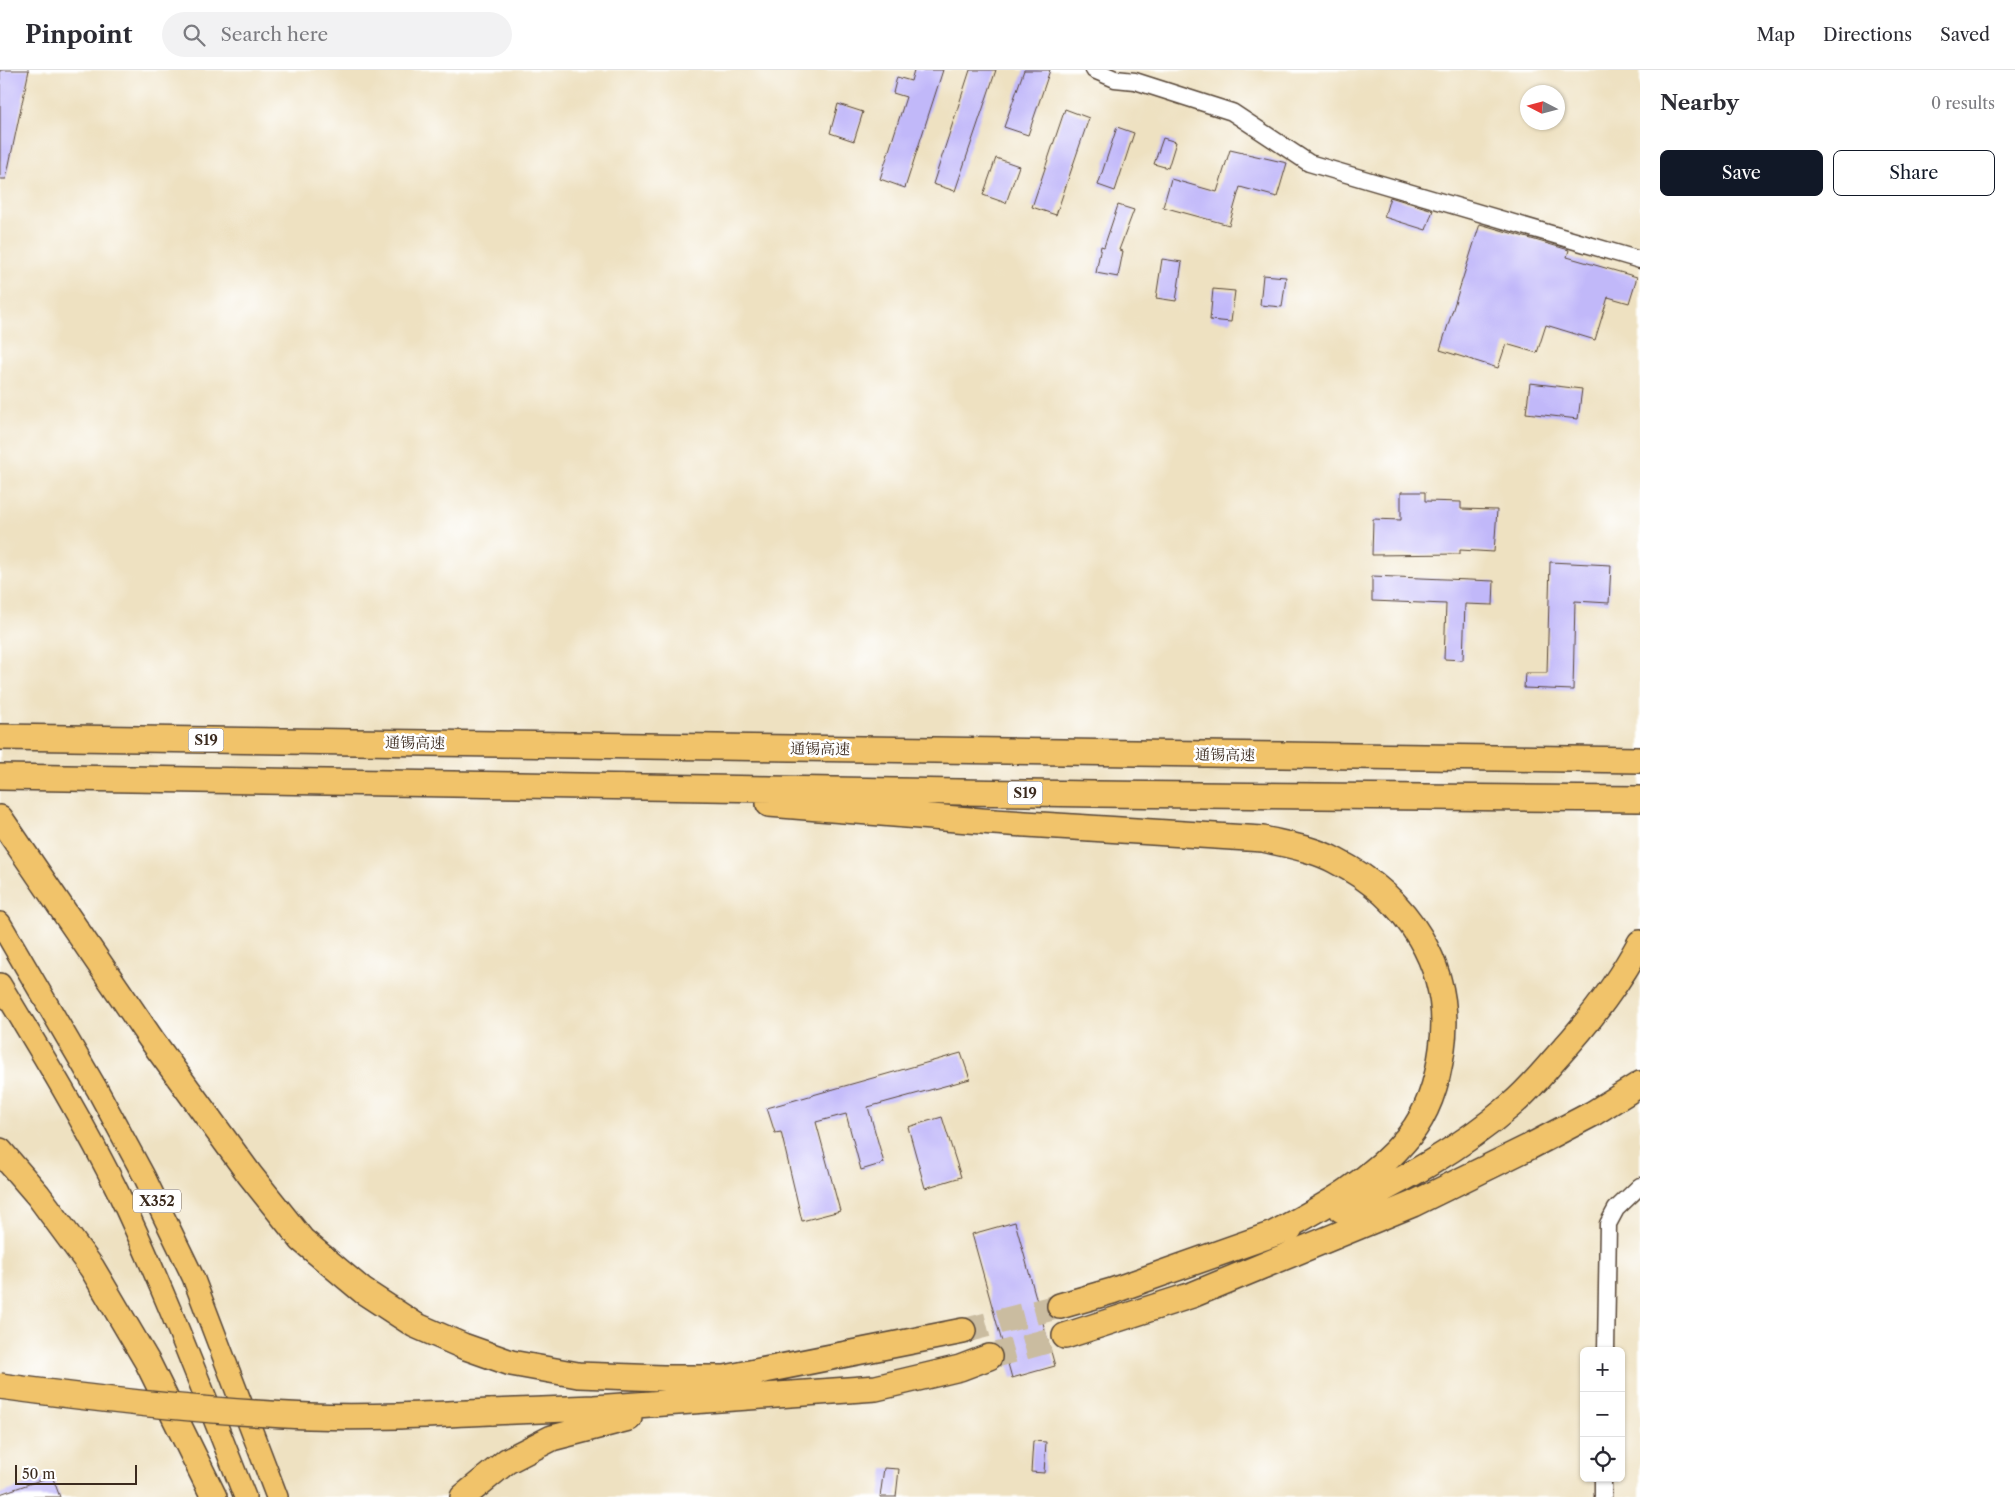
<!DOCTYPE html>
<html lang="en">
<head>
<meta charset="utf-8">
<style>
  body { margin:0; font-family:"Libre Caslon Text","Noto Serif SC",serif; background:#f2f2f3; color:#2b2b33 }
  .controls { position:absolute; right:15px; bottom:15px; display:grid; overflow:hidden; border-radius:8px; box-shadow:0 1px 4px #0004 }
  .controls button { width:45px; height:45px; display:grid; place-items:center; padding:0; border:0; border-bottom:1px solid #e1e1e2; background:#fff; color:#2b2b33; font:25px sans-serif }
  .compass { position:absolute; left:1520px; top:15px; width:45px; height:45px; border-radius:50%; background:#fff; box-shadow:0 1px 4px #0004; rotate:276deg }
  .scale { position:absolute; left:15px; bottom:12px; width:122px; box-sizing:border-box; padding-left:5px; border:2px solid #3b2a1e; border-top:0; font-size:14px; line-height:18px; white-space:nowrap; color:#3b2a1e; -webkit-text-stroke:4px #fff; paint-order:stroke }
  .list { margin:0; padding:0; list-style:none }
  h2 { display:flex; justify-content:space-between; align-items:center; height:65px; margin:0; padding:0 20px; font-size:21px }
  h2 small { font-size:16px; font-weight:400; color:#7c7c81 }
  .actions { display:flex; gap:10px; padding:15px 20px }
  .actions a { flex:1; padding:11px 0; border:1px solid #111827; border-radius:8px; text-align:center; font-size:18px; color:#111827 }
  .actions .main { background:#111827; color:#fff }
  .icon { flex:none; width:28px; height:28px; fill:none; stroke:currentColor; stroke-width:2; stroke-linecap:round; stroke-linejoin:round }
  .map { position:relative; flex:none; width:1640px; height:1427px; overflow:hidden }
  header { display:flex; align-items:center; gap:30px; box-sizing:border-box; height:70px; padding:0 25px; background:#fff; border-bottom:1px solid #e1e1e2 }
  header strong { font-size:24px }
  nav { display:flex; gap:28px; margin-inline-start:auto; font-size:18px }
  .search { width:350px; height:45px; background:#f2f2f3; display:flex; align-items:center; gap:12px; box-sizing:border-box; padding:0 18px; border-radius:28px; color:#7c7c81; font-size:19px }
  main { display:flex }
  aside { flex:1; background:#fff }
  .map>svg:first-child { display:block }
  .building { fill:#c1b8f9 }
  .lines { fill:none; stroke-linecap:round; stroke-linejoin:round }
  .highway-tunnel { stroke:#cabca0; stroke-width:25; stroke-dasharray:25 12; stroke-linecap:butt }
  .minor-casing { stroke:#564536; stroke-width:19 }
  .major-casing { stroke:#564536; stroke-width:24 }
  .highway-casing { stroke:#564536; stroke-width:28 }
  .minor { stroke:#fff; stroke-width:16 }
  .major { stroke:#f1c36a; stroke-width:21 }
  .highway { stroke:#f1c36a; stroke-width:25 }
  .highway-bridge-casing { stroke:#564536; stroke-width:28; stroke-linecap:butt }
  .highway-bridge { stroke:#f1c36a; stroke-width:25 }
  .labels { text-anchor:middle; stroke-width:5; stroke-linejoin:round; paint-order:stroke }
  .shield { fill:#fff; stroke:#766a62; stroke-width:1 }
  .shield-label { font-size:14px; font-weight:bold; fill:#3b2a1e }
  .street-label { font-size:15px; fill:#3b2a1e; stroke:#fff }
</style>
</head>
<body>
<header>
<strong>Pinpoint</strong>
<div class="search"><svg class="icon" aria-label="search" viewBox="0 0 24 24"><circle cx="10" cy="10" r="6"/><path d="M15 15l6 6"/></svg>Search here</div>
<nav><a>Map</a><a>Directions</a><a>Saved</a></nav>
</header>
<main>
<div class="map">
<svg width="1640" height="1427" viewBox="0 0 1640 1427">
  <rect width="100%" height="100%" fill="#fff"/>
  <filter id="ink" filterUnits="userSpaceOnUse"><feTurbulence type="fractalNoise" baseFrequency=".02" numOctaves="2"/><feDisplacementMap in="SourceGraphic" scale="10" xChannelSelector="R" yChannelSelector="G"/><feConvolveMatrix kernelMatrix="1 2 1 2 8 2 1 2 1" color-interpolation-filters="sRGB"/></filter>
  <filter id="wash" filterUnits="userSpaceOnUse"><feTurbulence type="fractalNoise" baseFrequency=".0096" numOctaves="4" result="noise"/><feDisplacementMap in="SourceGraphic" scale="20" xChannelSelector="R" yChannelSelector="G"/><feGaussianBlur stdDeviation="1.12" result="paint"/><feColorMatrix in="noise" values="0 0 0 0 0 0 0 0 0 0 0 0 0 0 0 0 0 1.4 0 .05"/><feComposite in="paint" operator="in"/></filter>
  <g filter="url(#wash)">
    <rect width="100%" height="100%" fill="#eee1c1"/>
    <g id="blocks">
      <!-- building -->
      <path class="building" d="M 0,0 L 29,0 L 6,109 L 0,109 Z
        M 914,0 L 943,0 L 905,118 L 880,109 L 906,27 L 893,23 L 897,7 L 911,11 Z
        M 970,0 L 996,0 L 955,121 L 933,114 Z
        M 1024,0 L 1050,0 L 1028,65 L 1004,57 Z
        M 838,34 L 863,42 L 854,71 L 830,63 Z
        M 1065,39 L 1089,48 L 1056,145 L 1032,137 Z
        M 1117,57 L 1134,63 L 1115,121 L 1098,115 Z
        M 1163,68 L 1176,72 L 1168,98 L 1154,94 Z
        M 1230,80 L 1287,93 L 1277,127 L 1240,117 L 1229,155 L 1163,137 L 1171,109 L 1217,122 Z
        M 996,88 L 1019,96 L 1006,133 L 983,125 Z
        M 1390,127 L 1433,140 L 1426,160 L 1384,147 Z
        M 1118,135 L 1134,140 L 1119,180 L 1123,181 L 1118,207 L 1096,203 L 1101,176 L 1104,177 Z
        M 1480,154 L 1569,180 L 1567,187 L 1637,207 L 1629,233 L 1608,227 L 1595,270 L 1546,255 L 1537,283 L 1506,274 L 1498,298 L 1440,280 Z
        M 1162,189 L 1182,192 L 1176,231 L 1156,228 Z
        M 1263,205 L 1286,207 L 1282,237 L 1260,235 Z
        M 1213,219 L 1235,221 L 1231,252 L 1210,250 Z
        M 1530,313 L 1582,319 L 1578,349 L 1526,343 Z
        M 1401,422 L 1425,422 L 1425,431 L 1461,432 L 1461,439 L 1497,440 L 1494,482 L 1460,480 L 1460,484 L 1372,485 L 1373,449 L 1401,450 Z
        M 1550,492 L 1611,495 L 1609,533 L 1575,531 L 1573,620 L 1524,618 L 1525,603 L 1547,603 Z
        M 1372,506 L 1494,511 L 1493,535 L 1465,534 L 1463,590 L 1444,589 L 1446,534 L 1372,531 Z
        M 961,983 L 970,1009 L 868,1037 L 884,1093 L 861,1100 L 846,1044 L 816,1052 L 840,1141 L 802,1151 L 781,1062 L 775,1063 L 767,1038 Z
        M 942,1047 L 961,1107 L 925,1118 L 908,1057 Z
        M 1015,1152 L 1055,1296 L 1012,1308 L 972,1164 Z
        M 1033,1371 L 1046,1372 L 1044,1403 L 1031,1402 Z
        M 884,1398 L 899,1399 L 896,1427 L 880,1427 Z
        M 52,1406 L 60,1427 L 0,1427 L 0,1424 Z"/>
    </g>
  </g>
  <g filter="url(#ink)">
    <use href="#blocks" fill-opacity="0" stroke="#564536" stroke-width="1"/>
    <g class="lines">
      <!-- highway-tunnel -->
      <path class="highway-tunnel" d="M 963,1261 L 1060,1236
        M 989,1287 L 1065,1266"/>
      <defs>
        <path id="minor" d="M 1094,0 L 1115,9 L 1135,11 L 1232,42 L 1309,93 L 1640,190
          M 1606,1281 L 1608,1154 L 1616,1139 L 1640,1116
          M 1603,1427 L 1603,1408"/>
        <path id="major" d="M 0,853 L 98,1021 L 145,1108 L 193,1207 L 277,1427
          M 0,914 C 41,982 83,1050 118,1122 C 165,1221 204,1324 245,1427"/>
        <path id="highway" d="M 0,667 L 1640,690
          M 0,707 L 1095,724 L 1640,729
          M 769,734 L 994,752 L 1263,769 C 1288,775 1314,779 1336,791 C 1407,827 1454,897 1442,979 C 1438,1010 1429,1041 1409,1066 C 1373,1110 1324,1137 1275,1163
          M 0,748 L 151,969 L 250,1105 L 302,1170 L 363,1221 L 415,1255 L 463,1276 L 511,1293 L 578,1305 L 663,1308 L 725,1308 L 963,1261
          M 0,1081 L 38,1125 L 92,1198 L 148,1293 L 214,1427
          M 1342,1140 C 1402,1111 1460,1079 1510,1036 C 1527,1022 1541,1005 1555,989 C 1588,953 1617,916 1640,873
          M 1060,1236 L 1112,1221 L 1290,1158
          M 1065,1266 L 1192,1225 L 1413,1134 L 1529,1077 L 1592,1044 L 1640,1014
          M 491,1342 L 594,1338 L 876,1318 L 960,1298 L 989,1287
          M 463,1427 L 507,1391 L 552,1368 L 629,1348"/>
      </defs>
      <!-- minor casing -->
      <use href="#minor" class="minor-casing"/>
      <!-- major casing -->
      <use href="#major" class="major-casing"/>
      <!-- highway casing -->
      <use href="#highway" class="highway-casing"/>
      <!-- minor -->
      <use href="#minor" class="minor"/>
      <!-- major -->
      <use href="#major" class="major"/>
      <!-- highway -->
      <use href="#highway" class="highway"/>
      <defs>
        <path id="highway-bridge" d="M 0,1316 C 103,1330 206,1342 309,1346 C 370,1348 430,1345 491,1342"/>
      </defs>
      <!-- highway-bridge casing -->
      <use href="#highway-bridge" class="highway-bridge-casing"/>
      <!-- highway-bridge -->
      <use href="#highway-bridge" class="highway-bridge"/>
    </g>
  </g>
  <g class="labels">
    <!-- shield labels -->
    <g class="shield">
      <rect x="188.5" y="658.5" width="35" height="23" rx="4"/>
      <rect x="1007.5" y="711.5" width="35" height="23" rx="4"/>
      <rect x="133" y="1119.5" width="48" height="23" rx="4"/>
    </g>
    <g class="shield-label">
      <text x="206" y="675">S19</text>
      <text x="1025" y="728">S19</text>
      <text x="157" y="1136">X352</text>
    </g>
    <!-- street labels -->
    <g class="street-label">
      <text transform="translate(415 673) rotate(1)" y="5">通锡高速</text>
      <text transform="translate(820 679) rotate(1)" y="5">通锡高速</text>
      <text transform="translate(1225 685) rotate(1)" y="5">通锡高速</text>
    </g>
  </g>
</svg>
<div class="controls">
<button>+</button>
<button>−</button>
<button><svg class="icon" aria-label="locate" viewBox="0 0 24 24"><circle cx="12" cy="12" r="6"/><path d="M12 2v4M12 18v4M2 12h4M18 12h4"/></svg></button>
</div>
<svg class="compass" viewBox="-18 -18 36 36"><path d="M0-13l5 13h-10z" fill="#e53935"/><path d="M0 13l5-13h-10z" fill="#7c7c81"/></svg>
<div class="scale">50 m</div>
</div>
<aside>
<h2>Nearby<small>0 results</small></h2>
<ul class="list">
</ul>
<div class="actions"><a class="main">Save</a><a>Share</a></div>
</aside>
</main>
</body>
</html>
